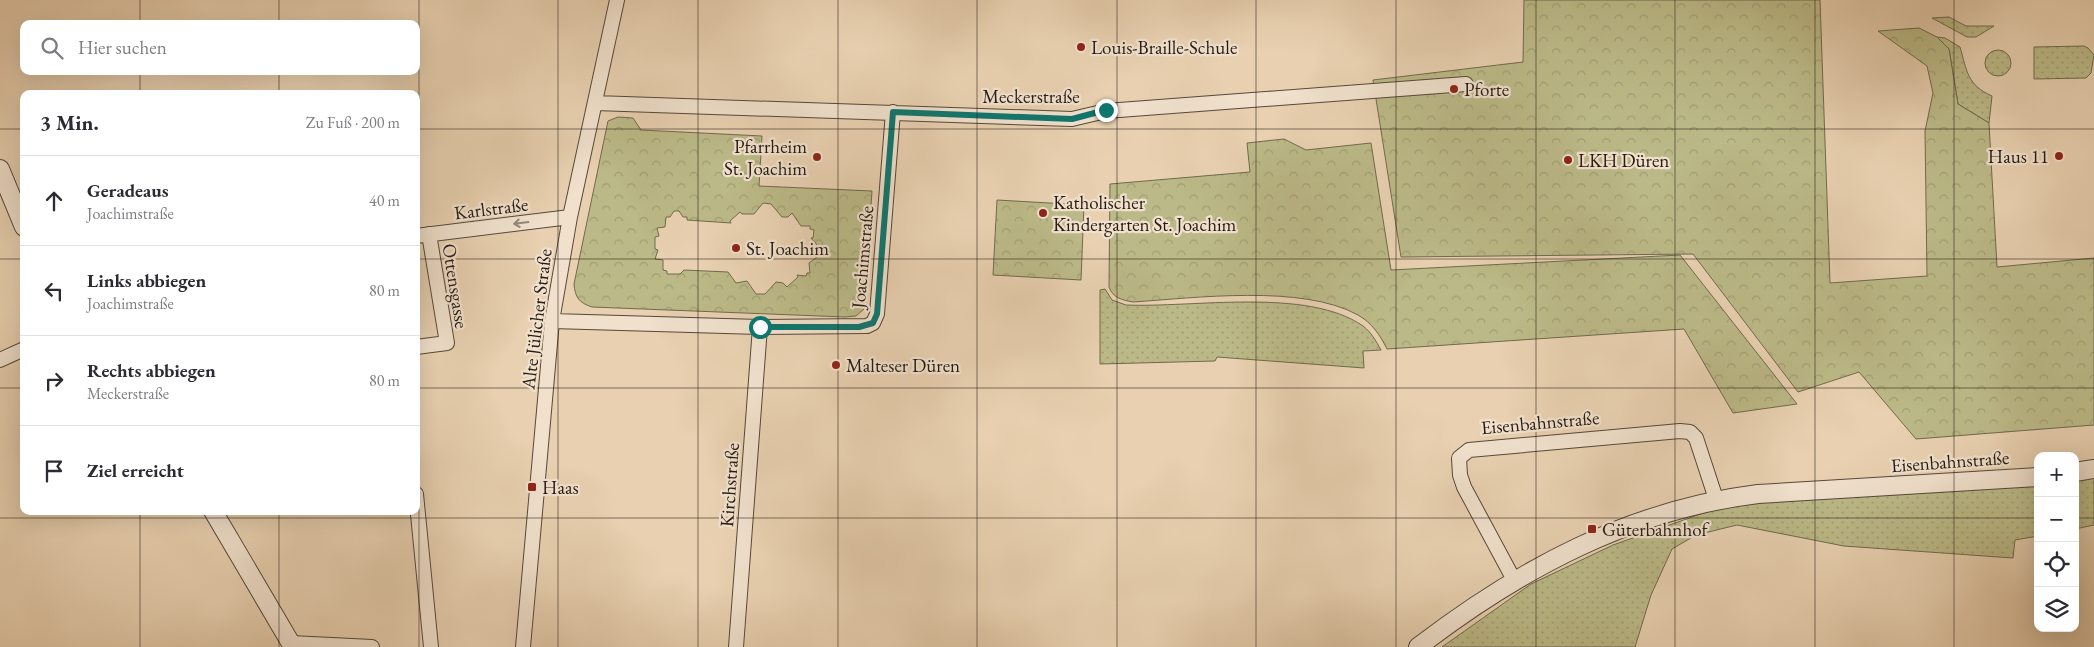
<!DOCTYPE html>
<html lang="de">
<head>
<meta charset="utf-8">
<style>
  body { margin:0; font-family:"EB Garamond",serif; background:#f7f7f7; color:#2b2b33 }
  .controls { position:absolute; right:15px; bottom:15px; display:grid; overflow:hidden; border-radius:10px; box-shadow:0 5px 20px #0002 }
  .controls button { width:45px; height:45px; display:grid; place-items:center; padding:0; border:0; border-bottom:1px solid #e1e1e2; background:#fff; color:#2b2b33; font:25px sans-serif }
  .stop { position:absolute; width:15px; height:15px; margin:-11px; border:4px solid #0f766e; border-radius:50%; background:#fff }
  .stop.end { background:#0f766e; border-color:#fff; box-shadow:0 1px 5px #0008 }
  .list { margin:0; padding:0; list-style:none }
  h2 { display:flex; justify-content:space-between; align-items:center; height:65px; margin:0; padding:0 20px; font-size:21px }
  h2 small { font-size:16px; font-weight:400; color:#7c7c81 }
  .list li { display:grid; grid-template-columns:32px 1fr auto; gap:15px; align-items:center; box-sizing:border-box; height:90px; padding:0 20px; border-top:1px solid #e1e1e2 }
  .list b { display:block; font-size:19px; white-space:nowrap }
  .list p { margin:0; font-size:16px; white-space:nowrap; color:#7c7c81 }
  .list em { font-size:16px; font-style:normal; color:#7c7c81 }
  .icon { flex:none; width:28px; height:28px; fill:none; stroke:currentColor; stroke-width:2; stroke-linecap:round; stroke-linejoin:round }
  .map { position:relative; flex:none; width:2094px; height:647px; overflow:hidden }
  .search { position:absolute; background:#fff; box-shadow:0 5px 20px #0002; left:20px; top:20px; width:400px; height:55px; display:flex; align-items:center; gap:12px; box-sizing:border-box; padding:0 18px; border-radius:10px; color:#7c7c81; font-size:19px }
  .panel { position:absolute; background:#fff; box-shadow:0 5px 20px #0002; left:20px; top:90px; width:400px; height:425px; border-radius:10px }
  .map>svg:first-child { display:block }
  .grass { fill:url(#grass-dots); stroke:#706a4e }
  .forest { fill:url(#forest-crowns); stroke:#706a4e; fill-rule:evenodd }
  .lines { fill:none; stroke-linecap:round; stroke-linejoin:round }
  .minor-casing { stroke:#56483b; stroke-width:16 }
  .tertiary-casing { stroke:#56483b; stroke-width:20 }
  .minor { stroke:#f0e0cc; stroke-width:14 }
  .tertiary { stroke:#f0e0cc; stroke-width:18 }
  .oneway { stroke:#958779 }
  .route { stroke:#0f766e; stroke-width:6 }
  .grid { fill:none; stroke:#261a14; stroke-width:1; stroke-opacity:0.55 }
  .poi-dot { fill:#8f2418; stroke:#f0e0cc; stroke-width:2 }
  .labels { text-anchor:middle; stroke-width:4.5; stroke-linejoin:round; paint-order:stroke }
  .poi-label { font-size:19px; fill:#261a14; stroke:#f0e0cc; text-anchor:start }
  .street-label { font-size:19px; fill:#261a14; stroke:#f0e0cc }
</style>
</head>
<body>
<div class="map">
<svg width="2094" height="647" viewBox="0 0 2094 647">
  <defs>
    <pattern id="grass-dots" width="8" height="8" patternUnits="userSpaceOnUse" patternTransform="scale(1.25)"><rect width="8" height="8" fill="#bbb987"/><path d="M2 2h.1M6 6h.1" fill="none" stroke="#a19e74" stroke-width="1.8" stroke-linecap="round"/></pattern>
    <pattern id="forest-crowns" width="20" height="18" patternUnits="userSpaceOnUse" patternTransform="scale(1.25)"><rect width="20" height="18" fill="#bbb987"/><path d="M2 6a3 3 0 1 1 6 0M12 15a3 3 0 1 1 6 0" fill="none" stroke="#a19e74"/></pattern>
  </defs>
  <rect width="100%" height="100%" fill="#e8d0b0"/>
  <filter id="stains"><feTurbulence type="fractalNoise" baseFrequency=".004" numOctaves="4"/><feColorMatrix values="0 0 0 0 .2 0 0 0 0 .09 0 0 0 0 .02 0 0 0 .5 -.17"/></filter>
  <radialGradient id="worn" r=".72"><stop offset=".6" stop-color="#630" stop-opacity="0"/><stop offset="1" stop-color="#630" stop-opacity=".3"/></radialGradient>
  <!-- grass -->
  <path class="grass" d="M 1949,17 L 1966,26 L 1994,26 L 1976,37 L 1967,37 L 1932,18 Z
    M 1937,37 L 1945,38 L 1960,47 C 1967,71 1967,85 1992,96 L 1989,123 L 1958,104 L 1949,49 Z
    M 2084,46 L 2088,48 L 2094,55 L 2091,73 L 2086,78 L 2034,79 L 2034,47 Z
    M1985 63a13 13 0 1 1 26 0a13 13 0 1 1-26 0Z
    M 1105,289 L 1112,300 L 1126,305 C 1192,308 1307,287 1363,326 C 1371,332 1376,341 1381,350 L 1363,351 L 1364,368 L 1217,357 L 1215,361 L 1100,364 L 1100,290 Z
    M 2094,477 L 2094,525 L 2075,529 L 2075,479 Z
    M 2038,483 L 2038,536 L 2015,540 L 2013,558 L 1844,546 L 1737,525 L 1696,535 L 1672,549 L 1651,595 L 1635,647 L 1442,647 L 1531,584 L 1613,545 L 1726,505 L 1994,488 Z"/>
  <!-- forest -->
  <path class="forest" d="M 1524,0 L 1820,0 L 1830,283 L 1927,276 L 1925,131 L 1933,93 L 1927,66 L 1878,31 L 1919,28 L 1937,37 L 1949,49 L 1958,104 L 1989,123 L 1997,267 L 2094,258 L 2094,425 L 1916,439 L 1859,372 L 1798,392 L 1693,254 L 1401,257 L 1373,80 L 1523,62 Z
    M 618,117 L 633,118 L 641,130 L 762,136 L 759,186 L 872,191 L 864,309 L 856,316 L 845,317 L 592,307 C 579,303 575,297 574,284 L 608,121 ZM 763,203 L 771,204 L 782,217 L 788,217 L 792,213 L 801,226 L 810,226 L 810,229 L 814,230 L 813,238 L 811,238 L 818,246 L 817,257 L 809,263 L 810,273 L 807,273 L 806,276 L 797,275 L 798,277 L 787,287 L 783,283 L 776,282 L 765,294 L 756,294 L 747,281 L 736,283 L 728,272 L 684,270 L 680,274 L 667,274 L 667,271 L 663,270 L 663,260 L 655,259 L 658,250 L 655,249 L 655,237 L 659,236 L 657,228 L 665,227 L 666,217 L 670,217 L 674,211 L 679,211 L 683,217 L 687,217 L 687,220 L 731,223 L 730,221 L 740,212 L 742,214 L 754,214 Z
    M 1284,139 L 1306,150 L 1371,143 L 1391,270 L 1680,255 L 1797,404 L 1733,413 L 1684,329 L 1387,349 C 1380,335 1372,323 1358,315 C 1302,284 1195,298 1133,302 C 1122,300 1113,298 1109,287 L 1110,184 L 1250,172 L 1247,143 Z
    M 997,200 L 1084,205 L 1081,280 L 993,275 Z"/>
  <g class="lines">
    <defs>
      <path id="minor" d="M 595,103 L 1072,119 L 1106,111 L 1466,84
        M 416,236 L 570,217
        M 552,321 L 760,327 L 867,326 L 873,323 L 877,314 L 893,112
        M 416,347 L 447,343 L 429,234
        M 0,360 L 24,349
        M 416,494 L 431,647
        M 1514,580 L 1464,487 L 1460,475 L 1459,458 L 1469,450 L 1680,431 L 1690,432 L 1696,438 L 1716,499
        M 291,643 L 372,647
        M 523,647 L 552,321 L 570,217 L 617,0
        M 736,647 L 760,327"/>
      <path id="tertiary" d="M 0,169 L 24,227
        M 2075,472 L 2094,469
        M 213,511 L 293,647
        M 1418,647 C 1520,569 1629,510 1758,494 L 2038,477"/>
    </defs>
    <!-- minor casing -->
    <use href="#minor" class="minor-casing"/>
    <!-- tertiary casing -->
    <use href="#tertiary" class="tertiary-casing"/>
    <!-- minor -->
    <use href="#minor" class="minor"/>
    <!-- tertiary -->
    <use href="#tertiary" class="tertiary"/>
  </g>
  <!-- one-way arrows -->
  <defs><path id="oneway-shaft" d="M-6 0H5M1.5-3L5.5 0L1.5 3" fill="none" stroke-width="1.6" stroke-linecap="round" stroke-linejoin="round" transform="scale(1.25)"/></defs>
  <use class="oneway" href="#oneway-shaft" transform="translate(521 223) rotate(173)"/>
  <g class="lines">
    <!-- route -->
    <path class="route" d="M 760,327 L 859,327 L 873,323 L 877,314 L 893,112 L 1072,119 L 1106,110"/>
  </g>
  <!-- grid -->
  <path class="grid" d="M 140,0 L 140,24M 279,0 L 279,24M 419,0 L 419,647M 558,0 L 558,647M 698,0 L 698,647M 838,0 L 838,647M 977,0 L 977,647M 1117,0 L 1117,647M 1256,0 L 1256,647M 1396,0 L 1396,647M 1536,0 L 1536,647M 1675,0 L 1675,647M 1815,0 L 1815,647M 1954,0 L 1954,647M 140,71 L 140,94M 279,71 L 279,94M 0,129 L 24,129M 416,129 L 2094,129M 0,259 L 24,259M 416,259 L 2094,259M 0,388 L 24,388M 416,388 L 2094,388M 140,511 L 140,647M 279,511 L 279,647M 0,518 L 2038,518M 2075,518 L 2094,518"/>
  <!-- markers -->
  <g class="poi-dot">
    <circle cx="1081" cy="47" r="5"/>
    <circle cx="1454" cy="89" r="5"/>
    <circle cx="2059" cy="156" r="5"/>
    <circle cx="817" cy="157" r="5"/>
    <circle cx="1568" cy="160" r="5"/>
    <circle cx="1043" cy="213" r="5"/>
    <circle cx="736" cy="248" r="5"/>
    <circle cx="836" cy="365" r="5"/>
    <rect x="527" y="482" width="10" height="10" rx="2.5"/>
    <rect x="1587" y="524" width="10" height="10" rx="2.5"/>
  </g>
  <g class="labels">
    <!-- poi labels -->
    <g class="poi-label">
      <text x="1091" y="54">Louis-Braille-Schule</text>
      <text x="1464" y="96">Pforte</text>
      <text x="807" y="153" text-anchor="end">Pfarrheim<tspan x="807" dy="22">St. Joachim</tspan></text>
      <text x="2049" y="163" text-anchor="end">Haus 11</text>
      <text x="1578" y="167">LKH Düren</text>
      <text x="1053" y="209">Katholischer<tspan x="1053" dy="22">Kindergarten St. Joachim</tspan></text>
      <text x="746" y="255">St. Joachim</text>
      <text x="846" y="372">Malteser Düren</text>
      <text x="542" y="494">Haas</text>
      <text x="1602" y="536">Güterbahnhof</text>
    </g>
    <!-- street labels -->
    <g class="street-label">
      <text x="1031" y="103">Meckerstraße</text>
      <text transform="translate(491 208) rotate(-7)" y="7">Karlstraße</text>
      <text transform="translate(862 257) rotate(-85)" y="7">Joachimstraße</text>
      <text transform="translate(456 286) rotate(81)" y="7">Ottensgasse</text>
      <text transform="translate(536 319) rotate(-83)" y="7">Alte Jülicher Straße</text>
      <text transform="translate(1540 422) rotate(-5)" y="7">Eisenbahnstraße</text>
      <text transform="translate(1950 461) rotate(-4)" y="7">Eisenbahnstraße</text>
      <text transform="translate(729 485) rotate(-86)" y="7">Kirchstraße</text>
    </g>
  </g>
  <rect width="100%" height="100%" filter="url(#stains)"/>
  <rect width="100%" height="100%" fill="url(#worn)"/>
</svg>
<div class="controls">
<button>+</button>
<button>−</button>
<button><svg class="icon" aria-label="locate" viewBox="0 0 24 24"><circle cx="12" cy="12" r="6"/><path d="M12 2v4M12 18v4M2 12h4M18 12h4"/></svg></button>
<button><svg class="icon" aria-label="layers" viewBox="0 0 24 24"><path d="M12 4l9 5-9 5-9-5zM3 14l9 5 9-5"/></svg></button>
</div>
<div class="stop" style="left:760px;top:327px"></div>
<div class="stop end" style="left:1106px;top:110px"></div>
<div class="search"><svg class="icon" aria-label="search" viewBox="0 0 24 24"><circle cx="10" cy="10" r="6"/><path d="M15 15l6 6"/></svg>Hier suchen</div>
<section class="panel">
<h2>3 Min.<small>Zu Fuß · 200 m</small></h2>
<ul class="list">
<li><svg class="icon" aria-label="ahead" viewBox="0 0 24 24"><path d="M12 20V5M6 11l6-6 6 6"/></svg><div><b>Geradeaus</b><p>Joachimstraße</p></div><em>40 m</em></li>
<li><svg class="icon" aria-label="left" viewBox="0 0 24 24"><path d="M17 20v-9H6M10 6l-5 5 5 5"/></svg><div><b>Links abbiegen</b><p>Joachimstraße</p></div><em>80 m</em></li>
<li><svg class="icon" aria-label="right" viewBox="0 0 24 24"><path d="M7 20v-9h11M14 6l5 5-5 5"/></svg><div><b>Rechts abbiegen</b><p>Meckerstraße</p></div><em>80 m</em></li>
<li><svg class="icon" aria-label="arrive" viewBox="0 0 24 24"><path d="M6 21V4h12l-3 4 3 4H6"/></svg><div><b>Ziel erreicht</b></div></li>
</ul>
</section>
</div>
</body>
</html>
